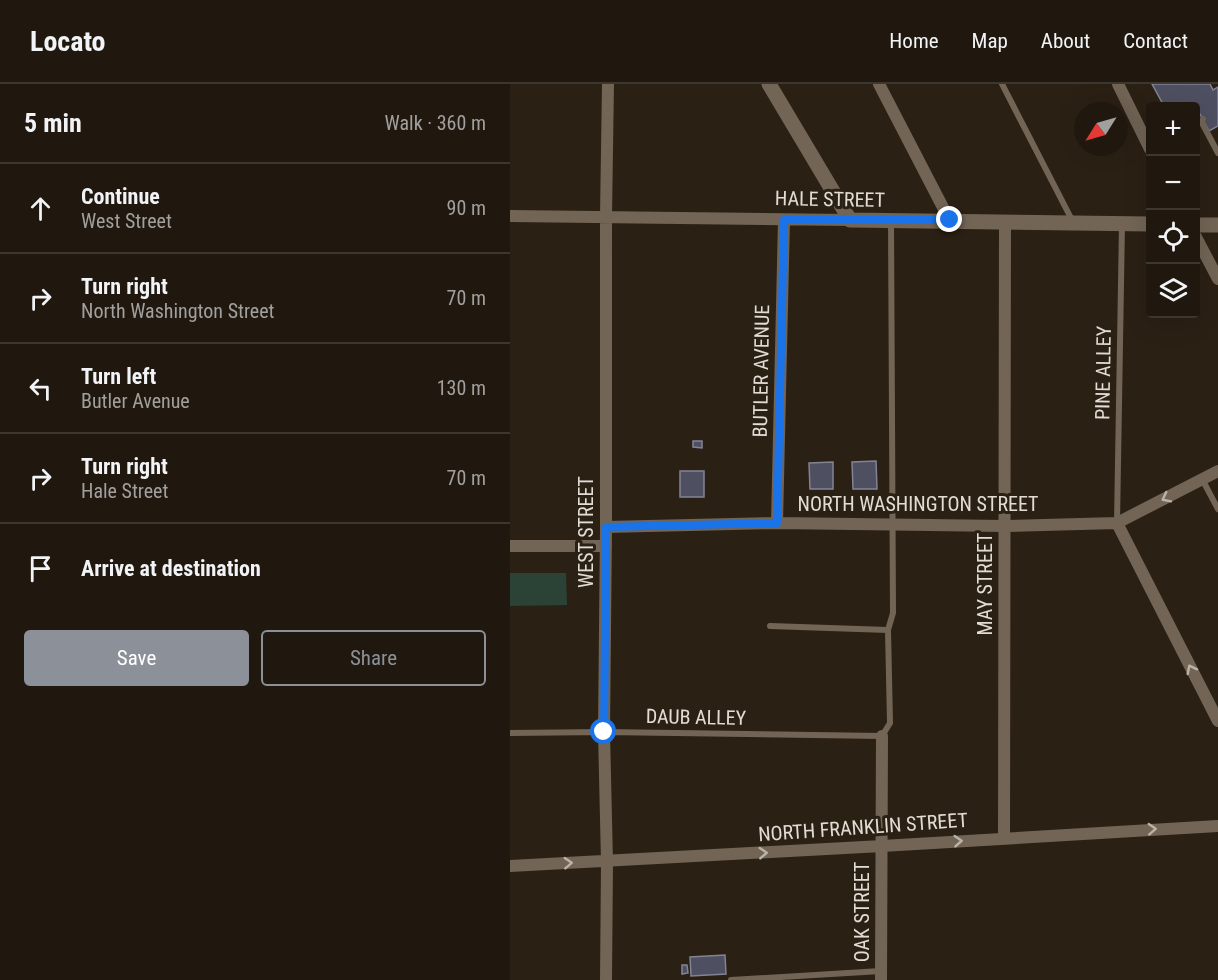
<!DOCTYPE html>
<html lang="en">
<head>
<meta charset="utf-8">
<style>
  body { margin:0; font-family:"Roboto Condensed",sans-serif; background:#2d251d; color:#f1f3f6 }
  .controls { position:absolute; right:18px; top:18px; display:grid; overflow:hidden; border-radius:6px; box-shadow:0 6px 24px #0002 }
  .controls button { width:54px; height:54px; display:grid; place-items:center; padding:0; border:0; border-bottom:2px solid #3d372f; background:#20180f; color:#f1f3f6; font:30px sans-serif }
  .compass { position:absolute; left:564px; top:18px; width:54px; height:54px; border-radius:50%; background:#20180f; box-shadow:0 6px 24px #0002; rotate:233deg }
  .stop { position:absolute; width:18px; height:18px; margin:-14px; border:4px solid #1a73e8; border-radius:50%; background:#fff }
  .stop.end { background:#1a73e8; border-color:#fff; box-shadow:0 2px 6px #0008 }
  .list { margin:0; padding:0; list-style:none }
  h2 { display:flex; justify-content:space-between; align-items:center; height:78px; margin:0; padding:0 24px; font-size:26px }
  h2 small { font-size:20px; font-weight:400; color:#a2a09e }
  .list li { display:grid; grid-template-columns:39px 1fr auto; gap:18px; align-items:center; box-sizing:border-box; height:90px; padding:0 24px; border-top:2px solid #3d372f }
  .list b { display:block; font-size:22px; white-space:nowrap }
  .list p { margin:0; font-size:20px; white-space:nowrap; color:#a2a09e }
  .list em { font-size:20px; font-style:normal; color:#a2a09e }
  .actions { display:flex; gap:12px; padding:18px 24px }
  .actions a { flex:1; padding:14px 0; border:2px solid #8c9099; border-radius:6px; text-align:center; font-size:21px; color:#8c9099 }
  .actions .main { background:#8c9099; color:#fff }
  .icon { flex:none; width:33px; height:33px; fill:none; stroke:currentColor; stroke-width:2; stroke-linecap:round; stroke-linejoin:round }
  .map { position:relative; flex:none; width:708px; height:896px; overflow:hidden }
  header { display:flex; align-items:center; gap:36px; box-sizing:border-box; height:84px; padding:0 30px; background:#20180f; border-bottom:2px solid #3d372f }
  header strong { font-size:28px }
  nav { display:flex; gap:33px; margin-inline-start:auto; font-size:21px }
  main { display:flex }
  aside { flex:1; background:#20180f }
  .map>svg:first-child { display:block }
  .green { fill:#2b4236 }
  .building { fill:#4e4f60; stroke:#828496; stroke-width:1.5 }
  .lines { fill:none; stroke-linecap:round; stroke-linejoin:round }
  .service { stroke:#726556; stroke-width:6 }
  .minor { stroke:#726556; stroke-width:12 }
  .tertiary { stroke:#726556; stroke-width:15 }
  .oneway { stroke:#bbb2a8 }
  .route { stroke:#1a73e8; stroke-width:8 }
  .labels { text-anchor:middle; stroke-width:6; stroke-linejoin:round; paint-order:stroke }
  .street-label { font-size:20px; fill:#e3dcd4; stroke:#2b2014 }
</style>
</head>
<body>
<header>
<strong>Locato</strong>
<nav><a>Home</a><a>Map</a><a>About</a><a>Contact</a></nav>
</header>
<main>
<aside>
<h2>5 min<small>Walk · 360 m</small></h2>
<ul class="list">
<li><svg class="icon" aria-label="ahead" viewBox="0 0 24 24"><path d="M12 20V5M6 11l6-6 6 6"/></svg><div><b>Continue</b><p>West Street</p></div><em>90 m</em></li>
<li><svg class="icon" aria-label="right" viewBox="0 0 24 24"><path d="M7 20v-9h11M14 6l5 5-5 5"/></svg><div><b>Turn right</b><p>North Washington Street</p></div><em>70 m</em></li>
<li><svg class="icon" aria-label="left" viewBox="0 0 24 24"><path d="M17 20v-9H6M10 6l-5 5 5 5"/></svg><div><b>Turn left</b><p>Butler Avenue</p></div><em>130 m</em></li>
<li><svg class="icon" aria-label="right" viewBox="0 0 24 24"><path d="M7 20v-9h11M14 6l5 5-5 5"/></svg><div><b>Turn right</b><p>Hale Street</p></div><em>70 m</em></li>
<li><svg class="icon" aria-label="arrive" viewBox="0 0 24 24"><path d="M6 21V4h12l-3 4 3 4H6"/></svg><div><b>Arrive at destination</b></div></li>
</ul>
<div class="actions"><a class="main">Save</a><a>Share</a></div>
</aside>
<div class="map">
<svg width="708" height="896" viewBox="0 0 708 896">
  <rect width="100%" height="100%" fill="#2b2014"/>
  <!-- green -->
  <path class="green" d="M 0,489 L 56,489 L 57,521 L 0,522 Z"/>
  <!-- building -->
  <path class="building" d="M 642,0 L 700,0 L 703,6 L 708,3 L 708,42 L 699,47 L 684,19 L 678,22 L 654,22 Z
    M 183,357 L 192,357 L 192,364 L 183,363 Z
    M 366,377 L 367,405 L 343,405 L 342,378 Z
    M 323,378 L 323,405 L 300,405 L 299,379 Z
    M 170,387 L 194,387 L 194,413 L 170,413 Z
    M 215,871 L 216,890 L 181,892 L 180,873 Z
    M 172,881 L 177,881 L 178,889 L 172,890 Z"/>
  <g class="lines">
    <!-- service -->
    <path class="service" d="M 492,0 L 563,138
      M 693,35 L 691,37 L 708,69
      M 692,395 L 708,425
      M 607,438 L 612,140
      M 378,546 L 383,529 L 381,137
      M 0,649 L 94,648 L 372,652 L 380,639 L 378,546 L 260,542
      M 221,896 L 371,887"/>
    <!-- minor -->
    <path class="minor" d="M 369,0 L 440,137
      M 608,0 L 640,65
      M 0,132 L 340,136
      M 686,153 L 708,195
      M 267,439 L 274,136
      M 607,439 L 708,637
      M 96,443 L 267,439 L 495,442 L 607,439 L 708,387
      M 0,462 L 96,462
      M 494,754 L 495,138
      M 0,782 L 372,762 L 708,742
      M 96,896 L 97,778 L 94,648 L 96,443 L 96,132 L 98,0
      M 371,896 L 372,652"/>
    <!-- tertiary -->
    <path class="tertiary" d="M 259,0 L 340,136 L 640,140
      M 686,141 L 708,141"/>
  </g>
  <!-- one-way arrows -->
  <defs><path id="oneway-chevron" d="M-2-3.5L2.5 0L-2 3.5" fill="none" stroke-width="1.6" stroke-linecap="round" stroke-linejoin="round" transform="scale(1.5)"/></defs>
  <g class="oneway">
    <use href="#oneway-chevron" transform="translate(656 414) rotate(153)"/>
    <use href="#oneway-chevron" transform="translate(681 585) rotate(-117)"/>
    <use href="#oneway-chevron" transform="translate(642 745) rotate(-3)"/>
    <use href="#oneway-chevron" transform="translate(448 757) rotate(-4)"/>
    <use href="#oneway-chevron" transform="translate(253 769) rotate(-3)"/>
    <use href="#oneway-chevron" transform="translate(58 779) rotate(-3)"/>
  </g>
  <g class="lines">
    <!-- route -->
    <path class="route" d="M 94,648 L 96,443 L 267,439 L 274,136 L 440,136"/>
  </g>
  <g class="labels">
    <!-- street labels -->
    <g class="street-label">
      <text transform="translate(320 115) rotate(1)" y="7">HALE STREET</text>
      <text transform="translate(251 287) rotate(-89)" y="7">BUTLER AVENUE</text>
      <text transform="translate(593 289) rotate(-89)" y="7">PINE ALLEY</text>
      <text x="408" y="427">NORTH WASHINGTON STREET</text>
      <text transform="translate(76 448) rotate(-90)" y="7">WEST STREET</text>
      <text transform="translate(475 500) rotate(-90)" y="7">MAY STREET</text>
      <text transform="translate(186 633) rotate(1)" y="7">DAUB ALLEY</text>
      <text transform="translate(353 743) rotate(-4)" y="7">NORTH FRANKLIN STREET</text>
      <text transform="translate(352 828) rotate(-90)" y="7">OAK STREET</text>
    </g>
  </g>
</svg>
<div class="controls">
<button>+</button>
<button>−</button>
<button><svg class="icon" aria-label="locate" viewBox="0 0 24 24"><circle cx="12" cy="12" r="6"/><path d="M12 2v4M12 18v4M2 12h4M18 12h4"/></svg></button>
<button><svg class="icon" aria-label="layers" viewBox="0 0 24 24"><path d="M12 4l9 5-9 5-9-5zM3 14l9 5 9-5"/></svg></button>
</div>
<svg class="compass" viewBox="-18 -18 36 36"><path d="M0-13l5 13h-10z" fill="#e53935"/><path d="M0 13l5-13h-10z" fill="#a2a09e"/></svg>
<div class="stop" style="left:94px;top:648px"></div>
<div class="stop end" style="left:440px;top:136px"></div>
</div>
</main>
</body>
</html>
